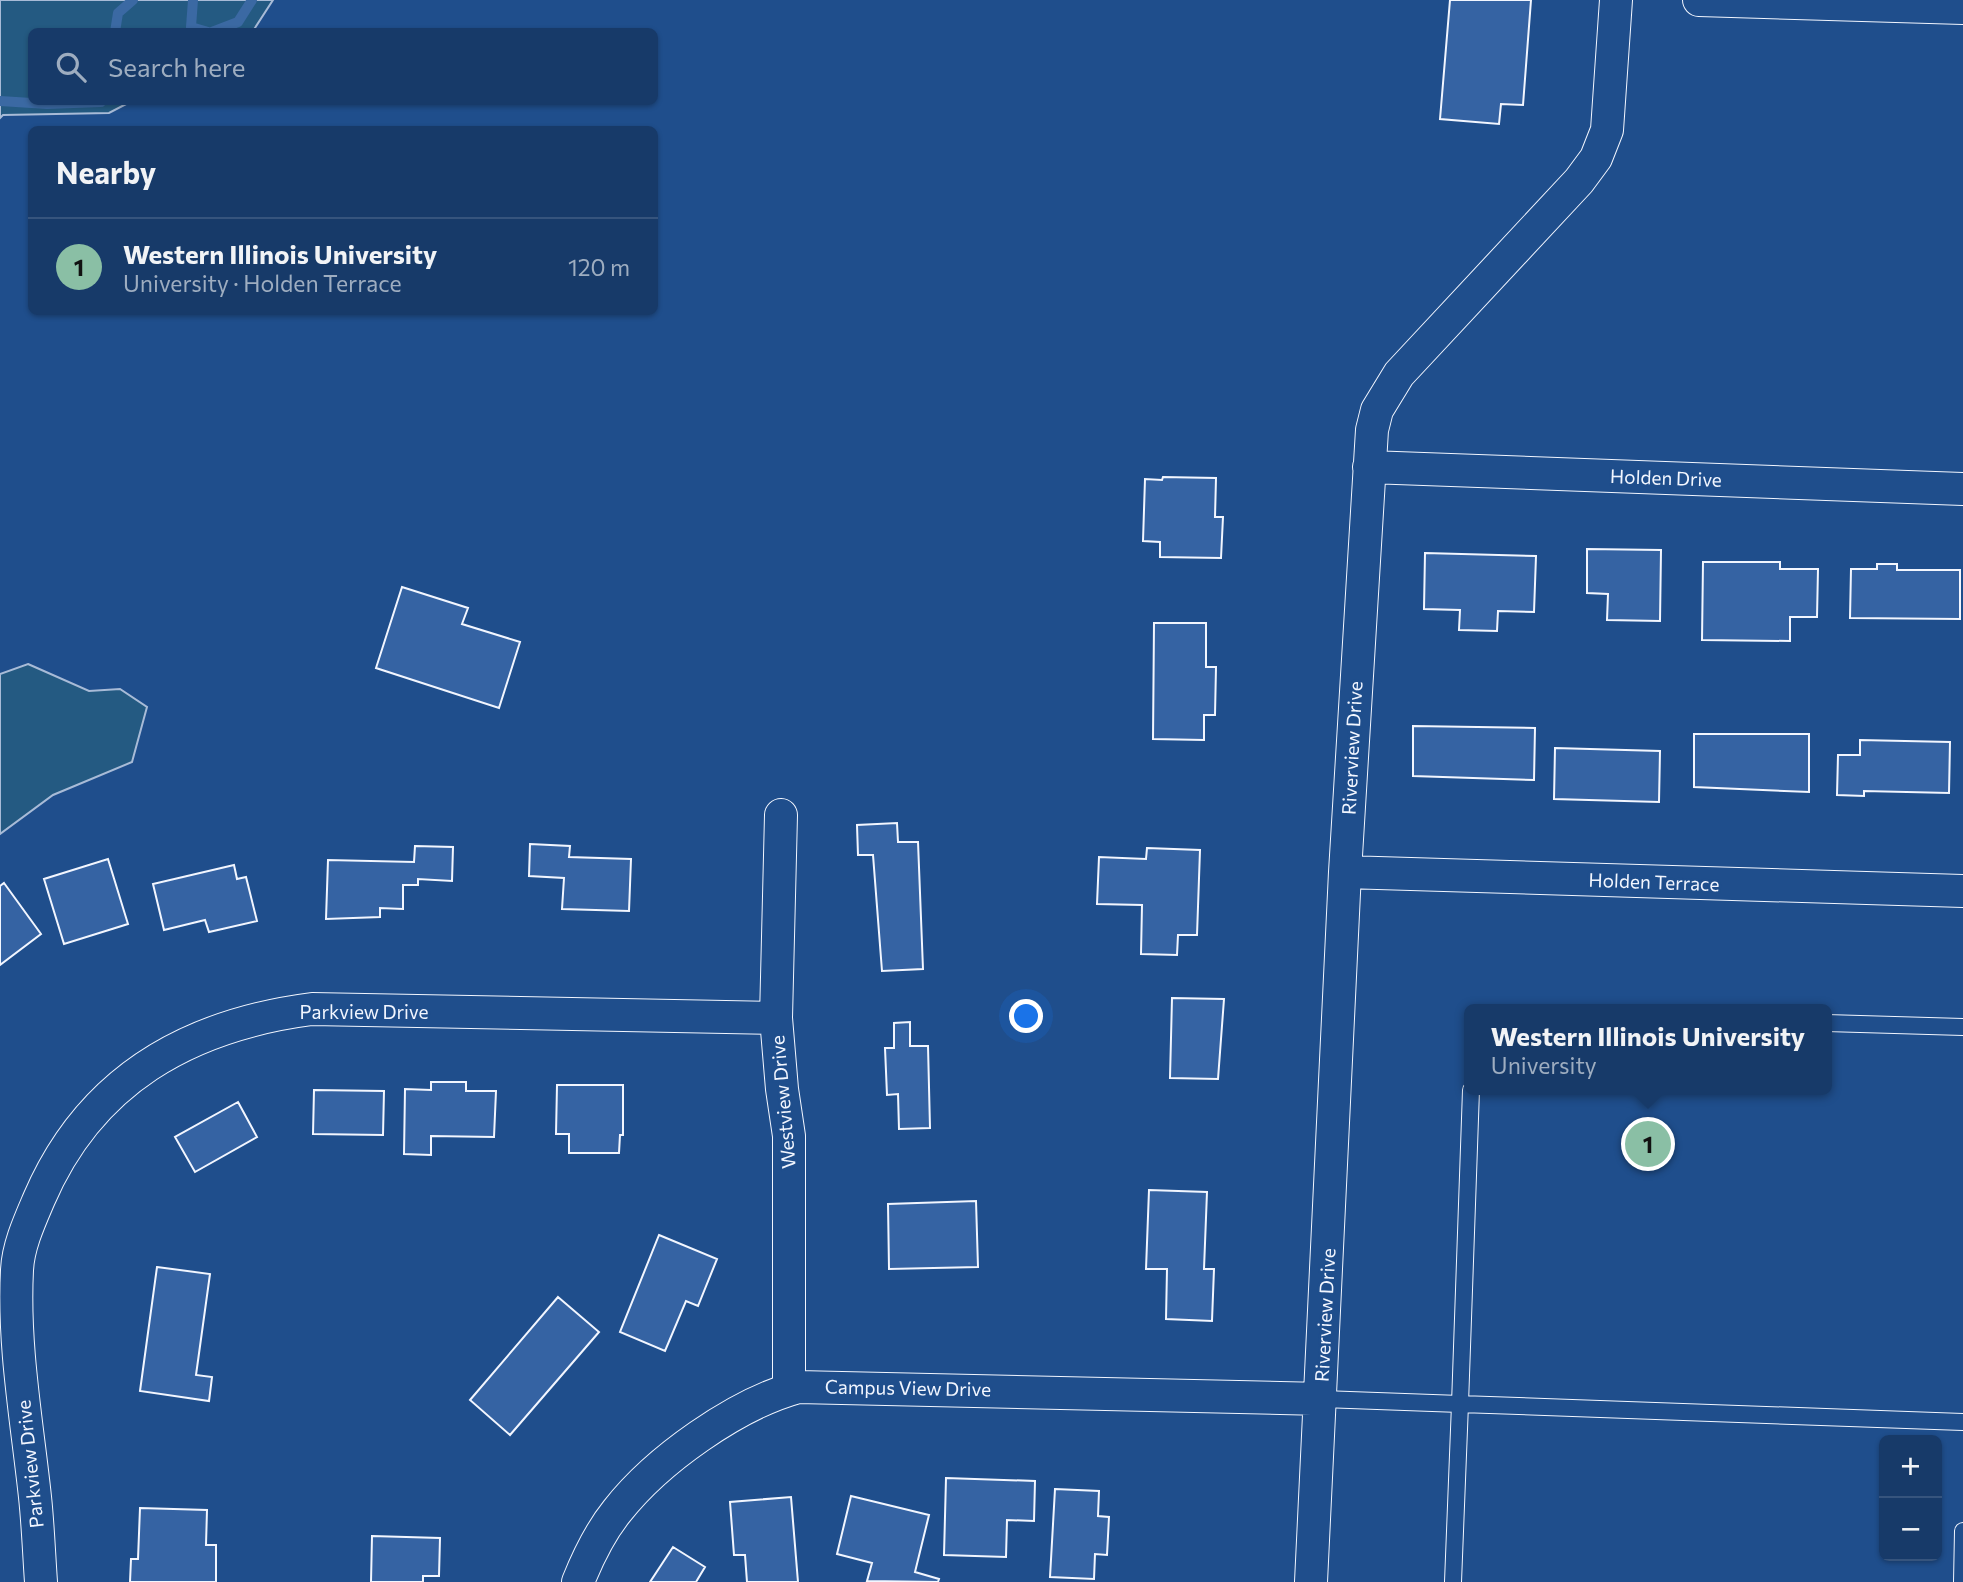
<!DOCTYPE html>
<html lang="en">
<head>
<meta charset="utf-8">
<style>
  body { margin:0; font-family:Commissioner,sans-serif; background:#20416f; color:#f1f3f6 }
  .controls { position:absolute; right:21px; bottom:21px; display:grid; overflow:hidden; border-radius:10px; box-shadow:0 2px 5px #0004 }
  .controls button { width:63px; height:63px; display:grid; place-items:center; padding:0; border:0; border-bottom:2px solid #36547d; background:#173a69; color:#f1f3f6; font:35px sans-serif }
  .you { position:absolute; left:1027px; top:1017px; width:24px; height:24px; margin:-18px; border:5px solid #fff; border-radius:50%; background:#1a73e8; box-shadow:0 0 0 10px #1a73e833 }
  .badge { display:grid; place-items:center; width:46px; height:46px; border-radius:50%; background:#8abfa5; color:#111; font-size:23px; font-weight:700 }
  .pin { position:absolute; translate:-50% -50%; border:4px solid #fff; box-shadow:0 2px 7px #0006 }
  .popup { position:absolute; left:1464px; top:1004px; width:368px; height:91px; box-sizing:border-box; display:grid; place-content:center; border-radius:10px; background:#173a69; filter:drop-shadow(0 2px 5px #0005); font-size:23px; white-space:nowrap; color:#9eadc0 }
  .popup b { font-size:26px; color:#f1f3f6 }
  .popup::after { content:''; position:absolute; left:50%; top:100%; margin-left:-14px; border:14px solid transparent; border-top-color:#173a69 }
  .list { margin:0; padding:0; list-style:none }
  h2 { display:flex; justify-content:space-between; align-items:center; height:91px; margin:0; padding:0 28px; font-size:30px }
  h2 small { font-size:23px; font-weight:400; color:#9eadc0 }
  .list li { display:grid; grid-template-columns:46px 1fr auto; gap:21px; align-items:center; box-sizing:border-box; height:98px; padding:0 28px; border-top:2px solid #36547d }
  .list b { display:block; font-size:26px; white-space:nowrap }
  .list p { margin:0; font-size:23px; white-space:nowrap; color:#9eadc0 }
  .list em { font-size:23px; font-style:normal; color:#9eadc0 }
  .icon { flex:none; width:38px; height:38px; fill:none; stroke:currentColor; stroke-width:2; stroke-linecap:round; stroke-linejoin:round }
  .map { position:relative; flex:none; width:1963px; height:1582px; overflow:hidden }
  .search { position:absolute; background:#173a69; box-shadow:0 2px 5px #0004; left:28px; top:28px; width:630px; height:77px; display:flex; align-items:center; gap:18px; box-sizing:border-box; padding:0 24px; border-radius:10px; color:#9eadc0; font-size:26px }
  .panel { position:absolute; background:#173a69; box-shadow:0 2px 5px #0004; left:28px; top:126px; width:630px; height:189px; border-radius:10px }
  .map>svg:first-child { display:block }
  .green { fill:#245a82; stroke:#a8bbd7; stroke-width:2 }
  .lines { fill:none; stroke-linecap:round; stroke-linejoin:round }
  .stream { stroke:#3b69a3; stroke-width:10 }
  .building { fill:#3563a3; stroke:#f2f6ff; stroke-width:2 }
  .lane-casing { stroke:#f2f6ff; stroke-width:18 }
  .street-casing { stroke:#f2f6ff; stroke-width:34 }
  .lane { stroke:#1f4e8c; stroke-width:16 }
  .street { stroke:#1f4e8c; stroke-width:32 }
  .labels { text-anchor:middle; stroke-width:5; stroke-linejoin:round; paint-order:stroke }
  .street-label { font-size:19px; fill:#f2f6ff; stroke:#1f4e8c }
</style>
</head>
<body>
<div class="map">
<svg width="1963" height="1582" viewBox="0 0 1963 1582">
  <rect width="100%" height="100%" fill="#1f4e8c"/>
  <!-- green -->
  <path class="green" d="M 0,0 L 273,0 L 253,31 L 32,32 L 32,102 L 130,102 L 109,113 L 3,115 L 0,118 Z
    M 28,664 L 89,691 L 120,689 L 147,707 L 132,762 L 53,795 L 0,834 L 0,674 Z"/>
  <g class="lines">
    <!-- stream -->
    <path class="stream" d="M 193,0 L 191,27 L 208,32
      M 115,32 L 118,13 L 133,0
      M 212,32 L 238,22 L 252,0
      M 0,101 L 47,104 L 101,102"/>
  </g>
  <!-- building -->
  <path class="building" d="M 1450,0 L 1531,0 L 1523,105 L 1501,104 L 1499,124 L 1440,119 Z
    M 1163,477 L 1216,478 L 1215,517 L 1223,517 L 1221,558 L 1160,557 L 1160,542 L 1143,541 L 1145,479 L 1162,480 Z
    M 1587,549 L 1661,550 L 1660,621 L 1607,620 L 1608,594 L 1587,593 Z
    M 1425,553 L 1536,556 L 1534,612 L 1498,611 L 1497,631 L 1459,630 L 1460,610 L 1424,609 Z
    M 1703,562 L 1780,562 L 1780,569 L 1818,569 L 1817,617 L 1790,617 L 1790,641 L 1702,640 Z
    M 1877,564 L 1897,564 L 1897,570 L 1960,570 L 1960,619 L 1850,618 L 1851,569 L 1877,569 Z
    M 402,587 L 468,608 L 462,624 L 520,642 L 499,708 L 376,668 Z
    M 1154,623 L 1206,623 L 1206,667 L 1216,667 L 1215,715 L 1204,715 L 1204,740 L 1153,739 Z
    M 1413,726 L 1535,728 L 1534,780 L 1413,776 Z
    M 1694,734 L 1809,734 L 1809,792 L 1694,787 Z
    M 1860,740 L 1950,742 L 1949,793 L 1864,791 L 1864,796 L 1837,795 L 1838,755 L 1860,755 Z
    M 1555,748 L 1660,751 L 1659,802 L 1554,799 Z
    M 897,823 L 898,842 L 918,842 L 923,969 L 882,971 L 873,855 L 858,855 L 857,825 Z
    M 530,844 L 570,846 L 569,857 L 631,859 L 629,911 L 562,909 L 564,878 L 529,876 Z
    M 415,846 L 453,847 L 452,881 L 418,879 L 418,885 L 403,885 L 403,909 L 380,908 L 380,917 L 326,919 L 328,860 L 414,862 Z
    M 1147,848 L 1200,850 L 1197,935 L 1178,935 L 1177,955 L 1141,954 L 1142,905 L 1097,904 L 1099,857 L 1146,859 Z
    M 108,859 L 128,924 L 64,944 L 44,879 Z
    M 234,865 L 237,879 L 246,877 L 257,921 L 209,932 L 205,920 L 164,930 L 153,884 Z
    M 4,883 L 41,934 L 0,965 L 0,886 Z
    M 1172,998 L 1224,999 L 1218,1079 L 1170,1078 Z
    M 910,1022 L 910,1046 L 928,1046 L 930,1128 L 899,1129 L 898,1094 L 887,1095 L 885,1048 L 894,1048 L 894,1023 Z
    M 431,1082 L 466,1082 L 466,1091 L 496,1091 L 494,1137 L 431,1136 L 431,1155 L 404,1154 L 405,1089 L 431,1090 Z
    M 557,1085 L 623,1085 L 623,1135 L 620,1135 L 619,1153 L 569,1153 L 569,1134 L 556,1134 Z
    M 314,1090 L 384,1091 L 383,1135 L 313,1134 Z
    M 238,1102 L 257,1137 L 195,1172 L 175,1137 Z
    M 1149,1190 L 1207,1192 L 1204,1269 L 1214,1269 L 1212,1321 L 1166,1319 L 1167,1269 L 1146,1269 Z
    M 976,1201 L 978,1267 L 889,1269 L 888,1204 Z
    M 659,1235 L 717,1259 L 698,1306 L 686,1301 L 665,1351 L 620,1332 Z
    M 157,1267 L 210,1274 L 196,1375 L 212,1377 L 209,1401 L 140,1391 Z
    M 558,1297 L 599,1332 L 510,1435 L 470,1400 Z
    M 946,1478 L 1035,1481 L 1034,1521 L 1007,1520 L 1006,1557 L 944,1555 Z
    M 1055,1489 L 1099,1491 L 1098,1516 L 1109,1517 L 1107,1555 L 1095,1554 L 1094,1579 L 1050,1577 Z
    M 851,1496 L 929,1515 L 915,1572 L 939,1579 L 938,1582 L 867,1581 L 872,1563 L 837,1554 Z
    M 791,1497 L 798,1582 L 747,1582 L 745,1555 L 734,1555 L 730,1502 Z
    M 140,1508 L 207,1510 L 206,1545 L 216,1545 L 216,1582 L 130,1582 L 131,1559 L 138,1559 Z
    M 372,1536 L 440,1538 L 439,1576 L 423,1576 L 423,1582 L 371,1582 Z
    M 673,1547 L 705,1567 L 696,1582 L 650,1582 Z"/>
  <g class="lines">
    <defs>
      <path id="lane" d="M 1826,1023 L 1963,1027
        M 1322,1399 L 1460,1404 L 1471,1090
        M 1453,1582 L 1460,1404 L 1963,1422
        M 1962,1582 L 1963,1531"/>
      <path id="street" d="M 1699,0 L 1963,8
        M 1369,467 L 1963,489
        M 781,815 L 776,1018 L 782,1089 L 789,1136 L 789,1389
        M 1345,872 L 1963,891
        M 41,1582 C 39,1554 38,1525 35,1497 C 27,1422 13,1346 17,1270 C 18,1246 30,1220 39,1199 C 90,1080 188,1025 312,1009 L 776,1018
        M 578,1582 C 588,1557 600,1532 617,1511 C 657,1460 736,1404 798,1387 L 1322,1399
        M 1311,1582 L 1345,872 L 1372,430 L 1377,410 L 1399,374 L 1579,181 L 1596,158 L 1607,130 L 1616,0"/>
    </defs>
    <!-- lane casing -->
    <use href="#lane" class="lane-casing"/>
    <!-- street casing -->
    <use href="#street" class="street-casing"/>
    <!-- lane -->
    <use href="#lane" class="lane"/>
    <!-- street -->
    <use href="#street" class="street"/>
  </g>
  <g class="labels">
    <!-- street labels -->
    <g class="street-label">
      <text transform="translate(1666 478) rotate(2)" y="7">Holden Drive</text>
      <text transform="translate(1352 748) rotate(-87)" y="7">Riverview Drive</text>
      <text transform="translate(1654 882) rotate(2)" y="7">Holden Terrace</text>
      <text x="364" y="1019">Parkview Drive</text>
      <text transform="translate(783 1102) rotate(-95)" y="7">Westview Drive</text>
      <text transform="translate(1325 1315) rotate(-87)" y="7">Riverview Drive</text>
      <text transform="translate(908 1388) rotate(1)" y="7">Campus View Drive</text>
      <text transform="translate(30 1464) rotate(-96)" y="7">Parkview Drive</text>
    </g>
  </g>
</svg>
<div class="controls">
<button>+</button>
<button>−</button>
</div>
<div class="you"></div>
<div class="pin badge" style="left:1648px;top:1144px">1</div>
<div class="popup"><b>Western Illinois University</b>University</div>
<div class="search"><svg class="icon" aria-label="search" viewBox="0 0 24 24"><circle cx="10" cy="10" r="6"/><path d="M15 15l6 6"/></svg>Search here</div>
<section class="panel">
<h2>Nearby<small></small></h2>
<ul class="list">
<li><span class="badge">1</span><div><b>Western Illinois University</b><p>University · Holden Terrace</p></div><em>120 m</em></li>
</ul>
</section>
</div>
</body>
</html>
